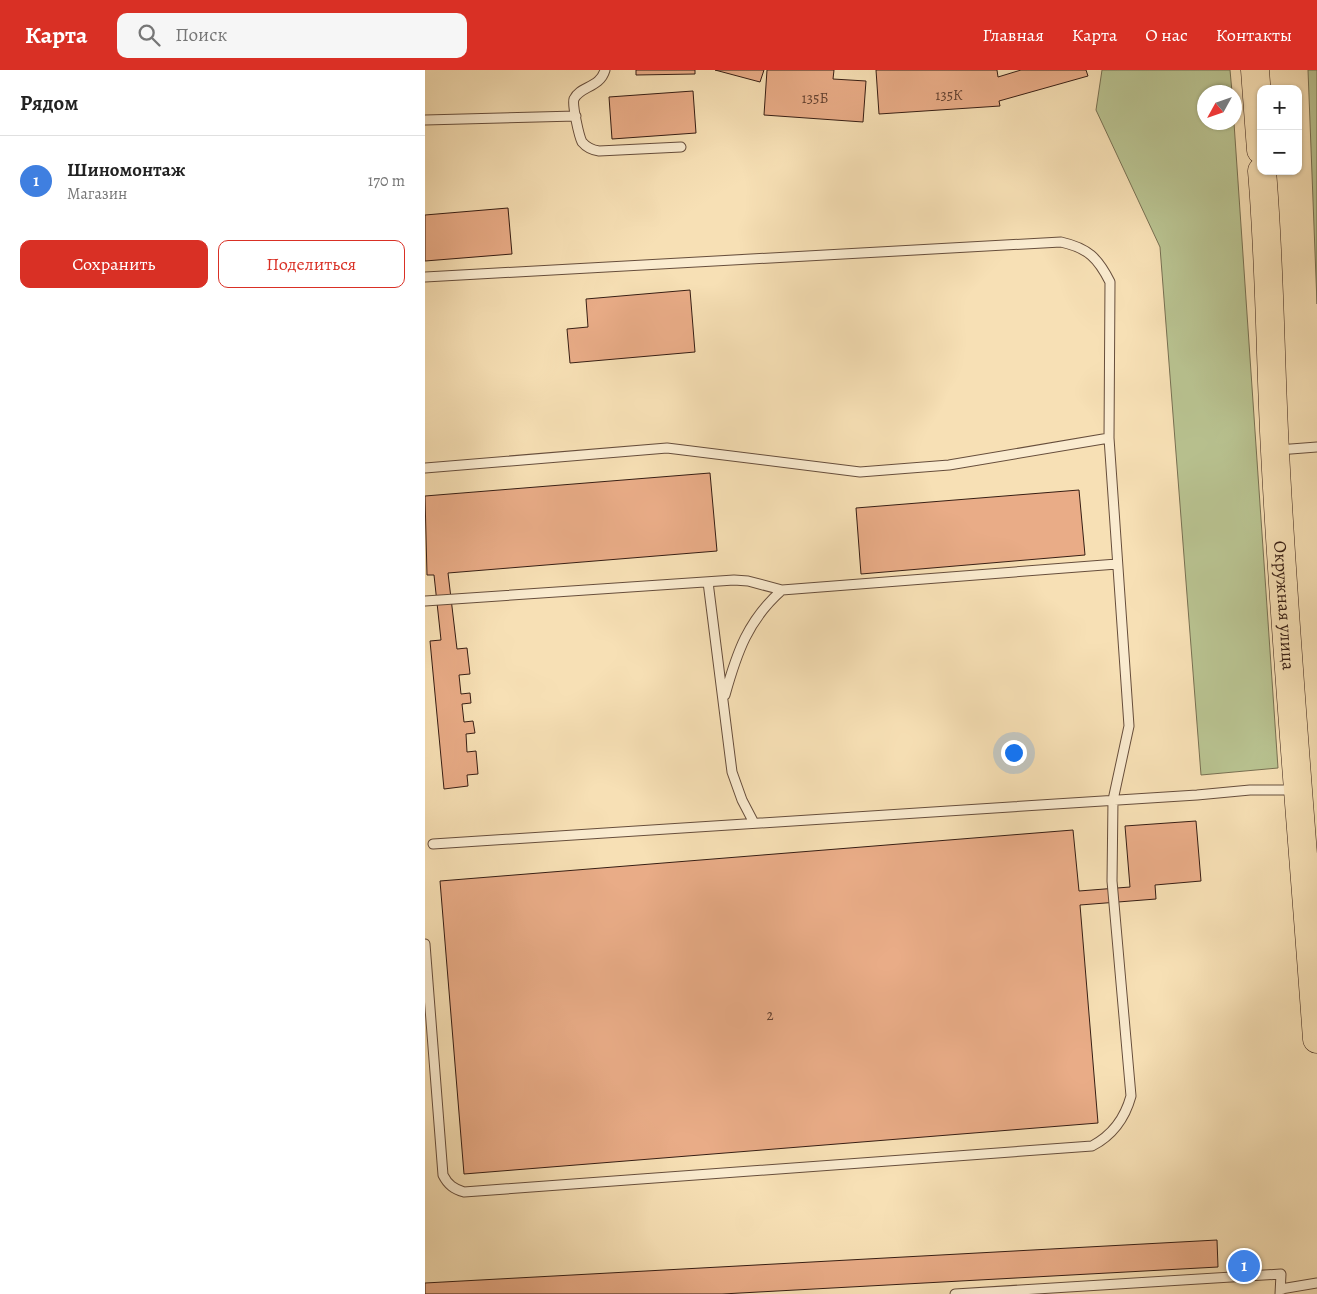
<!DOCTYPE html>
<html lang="ru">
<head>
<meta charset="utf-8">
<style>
  body { margin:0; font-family:Alegreya,serif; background:#f6f6f6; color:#222 }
  .controls { position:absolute; right:15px; top:15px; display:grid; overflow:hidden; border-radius:10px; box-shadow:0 1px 4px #0004 }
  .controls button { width:45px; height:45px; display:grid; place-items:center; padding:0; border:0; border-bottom:1px solid #e0e0e0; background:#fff; color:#222; font:25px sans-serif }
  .compass { position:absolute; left:772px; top:15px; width:45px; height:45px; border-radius:50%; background:#fff; box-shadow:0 1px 4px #0004; rotate:230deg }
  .you { position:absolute; left:588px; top:682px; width:18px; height:18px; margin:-12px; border:4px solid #fff; border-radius:50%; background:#1a73e8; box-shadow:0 0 0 8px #1a73e833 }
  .badge { display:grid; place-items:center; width:32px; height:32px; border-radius:50%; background:#d93025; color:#fff; font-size:16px; font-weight:700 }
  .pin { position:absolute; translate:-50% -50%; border:2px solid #fff; box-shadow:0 1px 5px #0006 }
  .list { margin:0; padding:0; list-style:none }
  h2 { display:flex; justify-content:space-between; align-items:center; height:65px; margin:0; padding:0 20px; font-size:21px }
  h2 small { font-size:16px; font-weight:400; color:#767676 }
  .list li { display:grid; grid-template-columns:32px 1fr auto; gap:15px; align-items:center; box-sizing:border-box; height:90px; padding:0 20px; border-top:1px solid #e0e0e0 }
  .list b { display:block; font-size:19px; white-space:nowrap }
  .list p { margin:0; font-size:16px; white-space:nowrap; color:#767676 }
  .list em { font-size:16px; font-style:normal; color:#767676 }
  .actions { display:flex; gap:10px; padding:15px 20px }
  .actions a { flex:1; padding:11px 0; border:1px solid #d93025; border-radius:10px; text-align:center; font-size:18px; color:#d93025 }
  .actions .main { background:#d93025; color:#fff }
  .icon { flex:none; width:28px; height:28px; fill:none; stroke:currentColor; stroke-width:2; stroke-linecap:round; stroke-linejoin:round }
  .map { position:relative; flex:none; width:892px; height:1224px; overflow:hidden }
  header { display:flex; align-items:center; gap:30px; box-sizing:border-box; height:70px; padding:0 25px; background:#d93025; color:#fff }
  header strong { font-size:24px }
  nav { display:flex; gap:28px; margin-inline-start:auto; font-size:18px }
  .search { width:350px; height:45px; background:#f6f6f6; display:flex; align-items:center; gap:12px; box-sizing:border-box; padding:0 18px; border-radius:10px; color:#767676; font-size:19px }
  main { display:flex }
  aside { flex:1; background:#fff }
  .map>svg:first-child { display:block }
  .green { fill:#b9c391; stroke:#787052 }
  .building { fill:#e9ac87; stroke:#371e14 }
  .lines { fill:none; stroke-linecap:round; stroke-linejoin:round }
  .lane-casing { stroke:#674e3c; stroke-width:11 }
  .primary-casing { stroke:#371e14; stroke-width:29 }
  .lane { stroke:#faebcf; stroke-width:9 }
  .primary { stroke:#f7e0b5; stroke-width:28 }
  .labels { text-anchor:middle; stroke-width:5; stroke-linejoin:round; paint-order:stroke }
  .number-label { font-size:15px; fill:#644231 }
  .street-label { font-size:18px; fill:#371e14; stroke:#faebcf }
</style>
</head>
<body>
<header>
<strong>Карта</strong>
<div class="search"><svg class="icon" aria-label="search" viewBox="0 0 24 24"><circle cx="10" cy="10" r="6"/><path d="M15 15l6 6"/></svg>Поиск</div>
<nav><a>Главная</a><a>Карта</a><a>О нас</a><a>Контакты</a></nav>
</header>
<main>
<aside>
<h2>Рядом<small></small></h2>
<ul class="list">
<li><span class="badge" style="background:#3f7fe0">1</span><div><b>Шиномонтаж</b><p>Магазин</p></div><em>170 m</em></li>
</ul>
<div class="actions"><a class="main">Сохранить</a><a>Поделиться</a></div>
</aside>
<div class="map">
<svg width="892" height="1224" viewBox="0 0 892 1224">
  <rect width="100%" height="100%" fill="#f7e0b5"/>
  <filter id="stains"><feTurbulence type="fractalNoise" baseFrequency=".004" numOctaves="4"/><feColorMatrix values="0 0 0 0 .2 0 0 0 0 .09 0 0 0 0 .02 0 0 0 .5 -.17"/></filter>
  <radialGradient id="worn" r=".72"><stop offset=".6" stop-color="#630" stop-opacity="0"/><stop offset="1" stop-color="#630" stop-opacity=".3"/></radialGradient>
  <!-- green -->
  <path class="green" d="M 677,0 L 805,0 L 807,22 L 779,22 L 779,52 L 809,53 L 853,698 L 776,705 L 735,177 L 671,40 Z
    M 883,0 L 892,0 L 892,234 Z"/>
  <!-- building -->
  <path class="building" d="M 211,0 L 270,0 L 270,4 L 211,5 Z
    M 290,0 L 339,0 L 335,12 Z
    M 342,0 L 409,0 L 408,9 L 441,11 L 438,52 L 339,45 Z
    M 451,0 L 572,0 L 573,7 L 596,0 L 661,0 L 663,6 L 574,31 L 575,36 L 454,44 Z
    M 268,21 L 271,63 L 187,69 L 184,27 Z
    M 83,138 L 87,184 L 0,191 L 0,145 Z
    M 265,220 L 270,282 L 145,293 L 142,259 L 163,257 L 161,229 Z
    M 285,403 L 292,481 L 23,503 L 32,579 L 42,578 L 45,604 L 34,605 L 36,624 L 45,623 L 46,633 L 37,634 L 39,652 L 48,651 L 50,663 L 41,664 L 42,682 L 51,681 L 53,704 L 42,705 L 43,716 L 19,719 L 5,571 L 16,570 L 9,505 L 2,505 L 0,426 Z
    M 654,420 L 660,485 L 436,504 L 431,438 Z
    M 771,751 L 776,811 L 730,815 L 731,829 L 655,835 L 673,1053 L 39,1104 L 15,811 L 648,760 L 654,821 L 705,817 L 700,756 Z
    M 792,1170 L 793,1197 L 297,1224 L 0,1224 L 0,1213 Z"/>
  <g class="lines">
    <defs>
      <path id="lane" d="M 180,0 C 175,18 155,16 149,29 C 147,35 154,66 157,72 C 162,78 167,80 174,81 L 256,77
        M 0,50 L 151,46
        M 0,207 L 636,172 C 663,178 673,188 685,212 L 684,368 L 704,656 L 688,730 L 687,811 L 706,1026 C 700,1048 688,1065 667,1076 L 39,1122 C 29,1119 23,1115 18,1105 L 0,874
        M 853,380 L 892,377
        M 0,398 L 242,378 L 435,402 L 524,395 L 684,368
        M 283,512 L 307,702 L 317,730 L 329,753
        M 0,531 L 309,510 L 323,511 L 357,520 L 692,494
        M 300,625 C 312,582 323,550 357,520
        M 8,774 L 772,725 L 825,720 L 870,720
        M 856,1219 L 892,1213
        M 530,1224 L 856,1204 L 855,1224"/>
      <g id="primary">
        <path d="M 830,0 L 836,80"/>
        <path id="s1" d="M 837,101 C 845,194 845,288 850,381 C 860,577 878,773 892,969"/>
      </g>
    </defs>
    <!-- lane casing -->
    <use href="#lane" class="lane-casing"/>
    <!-- primary casing -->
    <use href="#primary" class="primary-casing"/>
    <!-- lane -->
    <use href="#lane" class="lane"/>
    <!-- primary -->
    <use href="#primary" class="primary"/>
  </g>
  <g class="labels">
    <!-- number labels -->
    <g class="number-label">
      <text x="524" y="30">135К</text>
      <text x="390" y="33">135Б</text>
      <text x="345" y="950">2</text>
    </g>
    <!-- street labels -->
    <g class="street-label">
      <text dy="6" stroke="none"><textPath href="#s1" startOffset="435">Окружная улица</textPath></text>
    </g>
  </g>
  <rect width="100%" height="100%" filter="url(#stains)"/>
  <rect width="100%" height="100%" fill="url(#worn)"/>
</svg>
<div class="controls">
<button>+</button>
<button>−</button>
</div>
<svg class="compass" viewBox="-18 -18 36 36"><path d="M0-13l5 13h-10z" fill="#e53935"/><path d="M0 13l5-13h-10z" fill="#767676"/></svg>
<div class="you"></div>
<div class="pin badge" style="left:819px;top:1196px;background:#3f7fe0">1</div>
</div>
</main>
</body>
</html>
